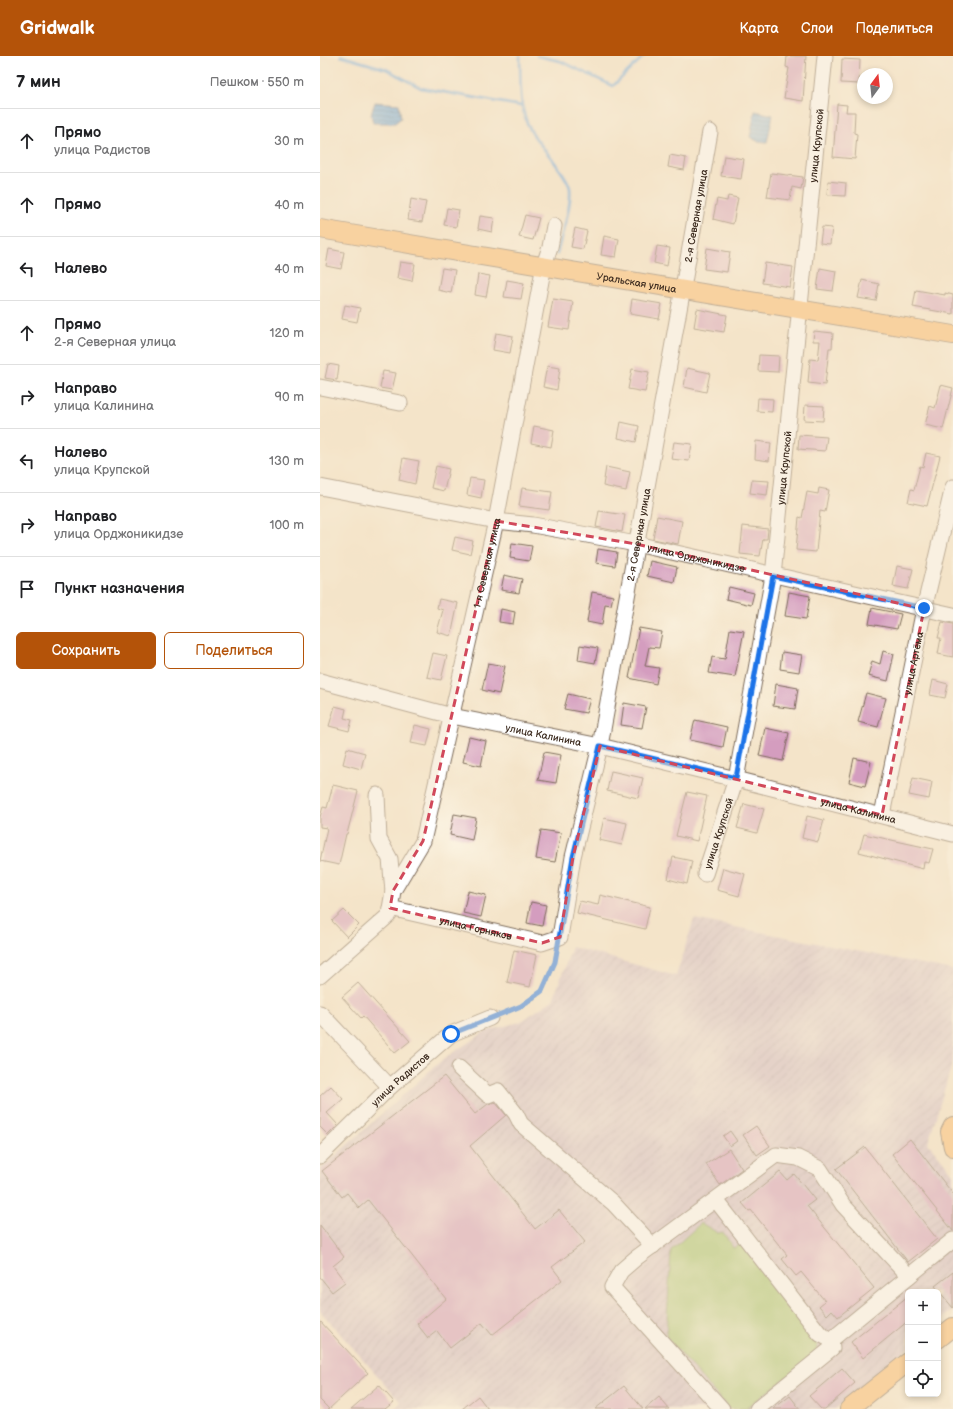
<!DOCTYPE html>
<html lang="ru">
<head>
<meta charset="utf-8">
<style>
  body { margin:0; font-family:"Balsamiq Sans",sans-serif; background:#f2f2f2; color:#202124 }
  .controls { position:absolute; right:12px; bottom:12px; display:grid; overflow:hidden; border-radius:6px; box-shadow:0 2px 6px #0003 }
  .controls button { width:36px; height:36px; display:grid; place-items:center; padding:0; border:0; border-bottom:1px solid #e0e0e0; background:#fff; color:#202124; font:20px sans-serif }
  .compass { position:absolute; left:537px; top:12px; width:36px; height:36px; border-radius:50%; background:#fff; box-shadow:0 2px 6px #0003; rotate:15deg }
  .stop { position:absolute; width:12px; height:12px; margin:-9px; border:3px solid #1a73e8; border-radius:50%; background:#fff }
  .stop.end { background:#1a73e8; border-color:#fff; box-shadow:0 1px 4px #0008 }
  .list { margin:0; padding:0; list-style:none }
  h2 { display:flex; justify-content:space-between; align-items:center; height:52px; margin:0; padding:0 16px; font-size:17px }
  h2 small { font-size:13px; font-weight:400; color:#757577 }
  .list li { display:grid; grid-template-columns:26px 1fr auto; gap:12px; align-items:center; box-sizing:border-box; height:64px; padding:0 16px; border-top:1px solid #e0e0e0 }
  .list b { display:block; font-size:15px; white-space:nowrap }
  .list p { margin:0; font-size:13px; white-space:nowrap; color:#757577 }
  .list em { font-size:13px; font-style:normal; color:#757577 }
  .actions { display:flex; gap:8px; padding:12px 16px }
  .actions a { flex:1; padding:9px 0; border:1px solid #b45309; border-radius:6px; text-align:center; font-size:14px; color:#b45309 }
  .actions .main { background:#b45309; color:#fff }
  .icon { flex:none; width:22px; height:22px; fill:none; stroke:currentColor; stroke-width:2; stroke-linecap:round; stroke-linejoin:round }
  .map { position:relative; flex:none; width:633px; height:1353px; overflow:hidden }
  header { display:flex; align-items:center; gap:24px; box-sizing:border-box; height:56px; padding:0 20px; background:#b45309; color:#fff }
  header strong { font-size:19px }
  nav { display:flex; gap:22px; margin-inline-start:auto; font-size:14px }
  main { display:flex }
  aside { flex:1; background:#fff }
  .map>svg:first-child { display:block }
  .industrial { fill:url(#industrial-furrows) }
  .grass { fill:#a5c66f; stroke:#707846 }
  .water { fill:url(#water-rules); stroke:#556a7e }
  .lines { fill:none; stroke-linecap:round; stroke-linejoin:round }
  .stream { stroke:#6faadf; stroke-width:3 }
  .building { fill:#d49dbf }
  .minor-casing { stroke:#7c6b5a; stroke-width:17 }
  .major-casing { stroke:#7c6b5a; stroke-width:20 }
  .path { stroke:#7c6b5a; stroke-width:2; stroke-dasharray:1 3; stroke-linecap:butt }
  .minor { stroke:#fff; stroke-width:15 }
  .major { stroke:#fdbc70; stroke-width:18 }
  .route { stroke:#1a73e8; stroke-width:5 }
  .marked { fill:none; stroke:#d1495b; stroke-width:3; stroke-dasharray:8 5; stroke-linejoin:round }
  .labels { text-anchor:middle; stroke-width:4; stroke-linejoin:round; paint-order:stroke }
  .street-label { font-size:10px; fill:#3b2a1e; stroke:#fcf5e5 }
</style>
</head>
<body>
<header>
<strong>Gridwalk</strong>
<nav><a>Карта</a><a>Слои</a><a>Поделиться</a></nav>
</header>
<main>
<aside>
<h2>7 мин<small>Пешком · 550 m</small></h2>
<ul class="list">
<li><svg class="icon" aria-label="ahead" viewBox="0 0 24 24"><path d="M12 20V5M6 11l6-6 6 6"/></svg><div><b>Прямо</b><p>улица Радистов</p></div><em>30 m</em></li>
<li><svg class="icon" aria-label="ahead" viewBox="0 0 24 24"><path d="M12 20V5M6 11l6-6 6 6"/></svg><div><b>Прямо</b></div><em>40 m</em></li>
<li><svg class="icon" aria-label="left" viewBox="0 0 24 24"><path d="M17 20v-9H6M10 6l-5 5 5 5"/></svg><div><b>Налево</b></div><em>40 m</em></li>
<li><svg class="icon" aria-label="ahead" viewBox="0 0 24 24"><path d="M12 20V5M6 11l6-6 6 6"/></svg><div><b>Прямо</b><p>2-я Северная улица</p></div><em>120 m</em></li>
<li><svg class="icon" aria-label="right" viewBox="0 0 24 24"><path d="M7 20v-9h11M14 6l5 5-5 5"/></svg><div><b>Направо</b><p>улица Калинина</p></div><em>90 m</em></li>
<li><svg class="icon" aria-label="left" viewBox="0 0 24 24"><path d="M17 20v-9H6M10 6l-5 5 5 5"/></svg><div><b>Налево</b><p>улица Крупской</p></div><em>130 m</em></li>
<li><svg class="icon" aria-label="right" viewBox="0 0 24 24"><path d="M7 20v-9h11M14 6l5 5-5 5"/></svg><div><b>Направо</b><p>улица Орджоникидзе</p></div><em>100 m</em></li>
<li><svg class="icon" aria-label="arrive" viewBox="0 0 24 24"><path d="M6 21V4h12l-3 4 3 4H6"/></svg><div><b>Пункт назначения</b></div></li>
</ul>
<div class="actions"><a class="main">Сохранить</a><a>Поделиться</a></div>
</aside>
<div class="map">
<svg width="633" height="1353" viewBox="0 0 633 1353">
  <defs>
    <pattern id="industrial-furrows" width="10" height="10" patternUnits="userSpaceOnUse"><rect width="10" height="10" fill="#d2bdc8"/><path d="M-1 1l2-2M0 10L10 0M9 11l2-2" fill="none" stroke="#ac9aa2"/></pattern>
    <pattern id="water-rules" width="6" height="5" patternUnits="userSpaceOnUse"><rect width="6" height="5" fill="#6faadf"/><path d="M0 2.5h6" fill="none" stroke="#5c8bb4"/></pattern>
  </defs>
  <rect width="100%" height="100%" fill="#fcf5e5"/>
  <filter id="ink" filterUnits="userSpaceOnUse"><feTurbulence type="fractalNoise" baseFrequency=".025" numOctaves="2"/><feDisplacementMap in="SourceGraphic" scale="8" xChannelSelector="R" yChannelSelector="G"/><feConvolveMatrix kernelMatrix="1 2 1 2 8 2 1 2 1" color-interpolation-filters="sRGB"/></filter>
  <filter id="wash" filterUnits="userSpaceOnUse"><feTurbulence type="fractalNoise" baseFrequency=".012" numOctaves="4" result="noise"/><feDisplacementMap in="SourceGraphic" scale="16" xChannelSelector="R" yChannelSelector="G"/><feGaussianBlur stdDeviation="0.9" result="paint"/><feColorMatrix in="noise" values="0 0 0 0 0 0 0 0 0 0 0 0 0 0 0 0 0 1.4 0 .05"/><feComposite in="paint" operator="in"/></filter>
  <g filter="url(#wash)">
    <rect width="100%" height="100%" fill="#f4e4c9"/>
    <!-- industrial -->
    <path class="industrial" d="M 374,863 L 633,914 L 633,1005 L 608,1087 L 633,1117 L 633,1254 L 618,1266 L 618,1236 L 588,1236 L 588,1292 L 515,1353 L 74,1353 L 81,1346 L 0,1255 L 0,1113 L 122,1004 L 166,975 L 200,966 L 233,944 L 252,891 L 356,920 Z"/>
    <!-- grass -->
    <path class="grass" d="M 381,1167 L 398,1177 L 403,1176 L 413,1192 L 421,1188 L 498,1283 L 497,1298 L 425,1353 L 409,1353 L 346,1281 L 351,1194 Z"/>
    <!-- water -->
    <path class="water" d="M 55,46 L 79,48 L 81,62 L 75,67 L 53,67 L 51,58 Z
      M 435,55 L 453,59 L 447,86 L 437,85 L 430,81 Z"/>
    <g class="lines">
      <!-- stream -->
      <path class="stream" d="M 21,0 L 66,13 L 101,32 L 201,50
        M 200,0 C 201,27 198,53 212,77 C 221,91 247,118 250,132 C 252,151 241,180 237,198
        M 217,0 L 240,5 L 293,30 L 324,0"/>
    </g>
    <g id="blocks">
      <!-- building -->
      <path class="building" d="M 467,0 L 486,0 L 483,45 L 464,42 L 469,12 L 466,11 Z
        M 522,3 L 540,4 L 539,28 L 521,27 Z
        M 517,48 L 527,49 L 526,56 L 535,56 L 534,77 L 537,78 L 535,103 L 513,101 Z
        M 350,99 L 366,102 L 364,114 L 348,111 Z
        M 404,100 L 424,103 L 421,123 L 401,120 Z
        M 451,117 L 483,121 L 481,133 L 472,131 L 470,144 L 447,141 Z
        M 508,125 L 526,127 L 525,140 L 507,139 Z
        M 408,140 L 418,142 L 413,168 L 393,163 L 397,143 L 407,145 Z
        M 91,143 L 106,146 L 102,166 L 88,164 Z
        M 127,152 L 139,154 L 136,171 L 124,169 Z
        M 205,159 L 219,162 L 213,184 L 199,181 Z
        M 160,160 L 174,162 L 172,176 L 158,173 Z
        M 502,171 L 512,172 L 510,188 L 500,187 Z
        M 255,172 L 267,175 L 263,193 L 251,191 Z
        M 284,180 L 299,183 L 296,201 L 281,199 Z
        M 337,190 L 350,192 L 347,210 L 334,207 Z
        M 387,192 L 410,196 L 407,216 L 384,213 Z
        M 9,193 L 24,196 L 21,213 L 6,210 Z
        M 80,206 L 95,208 L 92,225 L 77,222 Z
        M 445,207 L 473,211 L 470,231 L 442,227 Z
        M 122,212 L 135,214 L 131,237 L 118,234 Z
        M 500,212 L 516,215 L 513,235 L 497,233 Z
        M 158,218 L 170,220 L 166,241 L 155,239 Z
        M 187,224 L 204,227 L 201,243 L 184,241 Z
        M 542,224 L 559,228 L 556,245 L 538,242 Z
        M 596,234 L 625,239 L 625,237 L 633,239 L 633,258 L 593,251 Z
        M 233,243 L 253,246 L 249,274 L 228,271 Z
        M 312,243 L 342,248 L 339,263 L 310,258 Z
        M 25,249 L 40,252 L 37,266 L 22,263 Z
        M 377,253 L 407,259 L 404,276 L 374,271 Z
        M 494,275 L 513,277 L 512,292 L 509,292 L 505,329 L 488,327 L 490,303 L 498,304 L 500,285 L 493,285 Z
        M 176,277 L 193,280 L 190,297 L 173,294 Z
        M 439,299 L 459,300 L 458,316 L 438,315 Z
        M 8,308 L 19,310 L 17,324 L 5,322 Z
        M 227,310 L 240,312 L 237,334 L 223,331 Z
        M 367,312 L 390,317 L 386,336 L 364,331 Z
        M 312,313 L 329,316 L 325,336 L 308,333 Z
        M 63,315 L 76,317 L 72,334 L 60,332 Z
        M 621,329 L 633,332 L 623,373 L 605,369 L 610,350 L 615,352 Z
        M 438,342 L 453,343 L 452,356 L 437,355 Z
        M 485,349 L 504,350 L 503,365 L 484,364 Z
        M 301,366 L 319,370 L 316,386 L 298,382 Z
        M 214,370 L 234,374 L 231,391 L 211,387 Z
        M 479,379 L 507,381 L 505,395 L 478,393 Z
        M 436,385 L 451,387 L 449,405 L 435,403 Z
        M 354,386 L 372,388 L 369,405 L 351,403 Z
        M 606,397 L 620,400 L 607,450 L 588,446 L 591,433 L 594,434 L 600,410 L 603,411 Z
        M 83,402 L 99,405 L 95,428 L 79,424 Z
        M 116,410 L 129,413 L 124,435 L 111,432 Z
        M 286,411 L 310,416 L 306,435 L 283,430 Z
        M 150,422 L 164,424 L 161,442 L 147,439 Z
        M 432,424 L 449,425 L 447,439 L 430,437 Z
        M 202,432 L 232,436 L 229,454 L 199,450 Z
        M 499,432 L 509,434 L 505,456 L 500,455 L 496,496 L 476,494 L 479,461 L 482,462 L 487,436 L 498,438 Z
        M 279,455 L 305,459 L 302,476 L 276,471 Z
        M 337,460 L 362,465 L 358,488 L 333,483 Z
        M 423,470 L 448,473 L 447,483 L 443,483 L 440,500 L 420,498 Z
        M 135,481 L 153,485 L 150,498 L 132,494 Z
        M 192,487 L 212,490 L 209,505 L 190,502 Z
        M 278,493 L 297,496 L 295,510 L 276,507 Z
        M 330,505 L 357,511 L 354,526 L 327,520 Z
        M 577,510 L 593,513 L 588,533 L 573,530 Z
        M 184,519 L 202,523 L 199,537 L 181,534 Z
        M 409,531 L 434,537 L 431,549 L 406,543 Z
        M 272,536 L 293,540 L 291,549 L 285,548 L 282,569 L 267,566 Z
        M 469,536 L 490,540 L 486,563 L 465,560 Z
        M 119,543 L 138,547 L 131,580 L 117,576 L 123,554 L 117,552 Z
        M 552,552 L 581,558 L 577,573 L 549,568 Z
        M 181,553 L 195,556 L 193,568 L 179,566 Z
        M 622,566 L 633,568 L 633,601 L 618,598 L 621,582 L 618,582 Z
        M 319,572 L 342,576 L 339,592 L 329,591 L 325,610 L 339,612 L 336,628 L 309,622 Z
        M 410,573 L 424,575 L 415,621 L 389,617 L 392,601 L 405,603 Z
        M 260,589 L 278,592 L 275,607 L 258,604 Z
        M 563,595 L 574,598 L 568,625 L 548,620 L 552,605 L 560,608 Z
        M 462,596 L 482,599 L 479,616 L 460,613 Z
        M 113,597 L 127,600 L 121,624 L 107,621 Z
        M 168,607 L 185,610 L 179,638 L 162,634 Z
        M 613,624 L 628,628 L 625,642 L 610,639 Z
        M 456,628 L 478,632 L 475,653 L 453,650 Z
        M 546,637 L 566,642 L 558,671 L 538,666 Z
        M 248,638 L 270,643 L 266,657 L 244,653 Z
        M 304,647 L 326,651 L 322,672 L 301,669 Z
        M 15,650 L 26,653 L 24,662 L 32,664 L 29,675 L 9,670 Z
        M 375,664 L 407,671 L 403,691 L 370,684 Z
        M 95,669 L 111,673 L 107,690 L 91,687 Z
        M 445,672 L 469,677 L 463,705 L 439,700 Z
        M 149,681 L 166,685 L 161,710 L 143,706 Z
        M 27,692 L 45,697 L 41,713 L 23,708 Z
        M 224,696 L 241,699 L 236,727 L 218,724 Z
        M 534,702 L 551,706 L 545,730 L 529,726 Z
        M 291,715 L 323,722 L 318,742 L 287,735 Z
        M 593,722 L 612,726 L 609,743 L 589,739 Z
        M 13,729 L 38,735 L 27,778 L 26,778 L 19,809 L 0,805 L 7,772 L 0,771 L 0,761 L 3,751 L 7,752 Z
        M 367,736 L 387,740 L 377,785 L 356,780 Z
        M 424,748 L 444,753 L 437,777 L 417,772 Z
        M 134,758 L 156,762 L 152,784 L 130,779 Z
        M 487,760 L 504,764 L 498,786 L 482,782 Z
        M 284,762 L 307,767 L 302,789 L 279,784 Z
        M 221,774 L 241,777 L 235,806 L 216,803 Z
        M 544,778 L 613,793 L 609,807 L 604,806 L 603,813 L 539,796 Z
        M 353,801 L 372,805 L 367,828 L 348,823 Z
        M 403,812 L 425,818 L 419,840 L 397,834 Z
        M 148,835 L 166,839 L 161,861 L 143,857 Z
        M 280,839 L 330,851 L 325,873 L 257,857 L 260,845 L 278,849 Z
        M 211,846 L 226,849 L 222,870 L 207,867 Z
        M 24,854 L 39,869 L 27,881 L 12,865 Z
        M 194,894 L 217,899 L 210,931 L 187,926 Z
        M 38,927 L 90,985 L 75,997 L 43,960 L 41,962 L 22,941 Z
        M 124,1020 L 155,1058 L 168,1048 L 175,1046 L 186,1059 L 150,1090 L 215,1173 L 239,1154 L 265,1186 L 232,1211 L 242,1224 L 172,1279 L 162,1267 L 130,1292 L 117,1275 L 108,1282 L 97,1268 L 126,1243 L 48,1144 L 39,1152 L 27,1137 L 22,1141 L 2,1115 Z
        M 11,1030 L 23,1043 L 7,1057 L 18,1069 L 8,1079 L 0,1071 L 0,1040 Z
        M 436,1070 L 450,1090 L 437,1099 L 423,1079 Z
        M 410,1075 L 417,1085 L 410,1090 L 403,1080 Z
        M 590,1083 L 633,1138 L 633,1175 L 572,1098 Z
        M 545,1091 L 617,1183 L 588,1206 L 516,1113 Z
        M 409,1093 L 422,1113 L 400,1129 L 386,1108 Z
        M 460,1116 L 467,1124 L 474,1118 L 495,1144 L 487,1150 L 554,1232 L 518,1261 L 512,1254 L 507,1259 L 499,1250 L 505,1245 L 481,1216 L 476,1220 L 462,1203 L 467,1199 L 431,1154 L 429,1155 L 422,1147 Z
        M 0,1169 L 24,1201 L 13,1210 L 25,1226 L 12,1236 L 0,1221 Z
        M 633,1216 L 633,1252 L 615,1230 Z
        M 588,1240 L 588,1265 L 543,1302 L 531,1286 Z
        M 0,1265 L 48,1317 L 9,1353 L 0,1344 Z
        M 522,1312 L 535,1327 L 505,1353 L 501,1353 L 489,1340 Z
        M 59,1329 L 74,1346 L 65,1353 L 31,1353 Z
        M 304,1330 L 323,1353 L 275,1353 Z
        M 158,1340 L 168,1353 L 142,1353 Z
        M 470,1340 L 480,1353 L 453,1353 Z
        M 339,1341 L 349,1353 L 325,1353 Z"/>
    </g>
  </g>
  <g filter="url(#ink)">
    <use href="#blocks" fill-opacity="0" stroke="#7c6b5a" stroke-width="1"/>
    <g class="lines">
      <defs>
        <g id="minor">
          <path d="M 0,331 L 80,347"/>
          <path id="s1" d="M 0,431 L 176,465 L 213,469 L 316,488 L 633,559"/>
          <path id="s2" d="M 0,625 L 132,660 L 280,690 L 416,723 L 633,778"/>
          <path d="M 57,739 L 59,783 L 70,803 L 73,835"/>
          <path id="s3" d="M 562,759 L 604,553 L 633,431"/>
          <path id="s4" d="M 385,818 L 416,723 L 453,520 L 505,0"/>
          <path id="s5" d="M 70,852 L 222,887 L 240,881 L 253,801 L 280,690 L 363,232 L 390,76"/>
          <path id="s6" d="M 0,920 L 69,859 L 73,835 L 103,785 L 176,465 L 224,209 L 230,191 L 234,170"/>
          <path d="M 0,957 L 70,1031"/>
          <path d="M 139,1012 L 168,1039 L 178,1035 L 196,1058 L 201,1068 L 293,1147 L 333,1190"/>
          <path id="s7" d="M 0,1100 L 70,1031 L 131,978 L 170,962"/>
          <path d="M 396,1144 L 500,1278 L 511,1284"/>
          <path d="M 402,1353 L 292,1231 L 301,1215 L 316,1202 L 456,1099 L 478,1102 L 500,1113 L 523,1149 L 589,1220"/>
          <path d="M 437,1353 L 512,1292 L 511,1284 L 633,1184"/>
        </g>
        <g id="major">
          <path id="s8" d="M 0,173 L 633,279"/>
          <path d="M 633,1070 L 630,1076 L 633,1091"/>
          <path d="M 618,1283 L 633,1271"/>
          <path d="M 529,1353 L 588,1306"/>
        </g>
      </defs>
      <!-- minor casing -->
      <use href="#minor" class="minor-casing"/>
      <!-- major casing -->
      <use href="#major" class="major-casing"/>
      <!-- path -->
      <path class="path" d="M 181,958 C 195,953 212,947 222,935 C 229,927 235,905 237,894"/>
      <!-- minor -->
      <use href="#minor" class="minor"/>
      <!-- major -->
      <use href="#major" class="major"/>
    </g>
  </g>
  <g class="lines" filter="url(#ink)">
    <!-- route -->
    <path class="route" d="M 131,978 L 201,950 L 222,935 L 235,906 L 253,801 L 280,690 L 416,722 L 453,520 L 604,552"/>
  </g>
  <!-- marked area -->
  <path d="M0 0H633V1353H0ZM 176,465 L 316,488 L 604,553 L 562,759 L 280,690 L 253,801 L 240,881 L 222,887 L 70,852 L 73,835 L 103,785 Z" fill="#f4e4c9" fill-opacity=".55" fill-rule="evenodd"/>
  <path class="marked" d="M 176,465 L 316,488 L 604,553 L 562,759 L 280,690 L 253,801 L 240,881 L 222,887 L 70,852 L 73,835 L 103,785 Z"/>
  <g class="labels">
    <!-- street labels -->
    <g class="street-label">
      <text dy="4" stroke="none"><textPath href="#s4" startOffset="739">улица Крупской</textPath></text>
      <text dy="4" stroke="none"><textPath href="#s5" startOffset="909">2-я Северная улица</textPath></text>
      <text dy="4" stroke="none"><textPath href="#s8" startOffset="321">Уральская улица</textPath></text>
      <text dy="4" stroke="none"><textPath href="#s4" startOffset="415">улица Крупской</textPath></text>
      <text dy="4" stroke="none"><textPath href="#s5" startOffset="585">2-я Северная улица</textPath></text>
      <text dy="4" stroke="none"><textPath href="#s1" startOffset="383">улица Орджоникидзе</textPath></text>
      <text dy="4" stroke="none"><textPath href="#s6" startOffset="460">1-я Северная улица</textPath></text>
      <text dy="4" stroke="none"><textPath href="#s3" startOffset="155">улица Артёма</textPath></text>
      <text dy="4" stroke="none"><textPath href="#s2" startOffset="230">улица Калинина</textPath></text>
      <text dy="4" stroke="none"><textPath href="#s2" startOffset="554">улица Калинина</textPath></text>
      <text dy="4" stroke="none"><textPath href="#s4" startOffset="43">улица Крупской</textPath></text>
      <text dy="4" stroke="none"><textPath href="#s5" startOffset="88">улица Горняков</textPath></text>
      <text dy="4" stroke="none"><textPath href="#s7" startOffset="111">улица Радистов</textPath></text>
    </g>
  </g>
</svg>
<div class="controls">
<button>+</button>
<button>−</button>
<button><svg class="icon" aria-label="locate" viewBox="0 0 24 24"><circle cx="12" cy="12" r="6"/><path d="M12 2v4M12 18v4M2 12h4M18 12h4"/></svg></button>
</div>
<svg class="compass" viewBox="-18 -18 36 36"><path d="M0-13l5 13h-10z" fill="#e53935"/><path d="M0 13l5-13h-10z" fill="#757577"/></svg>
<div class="stop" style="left:131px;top:978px"></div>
<div class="stop end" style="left:604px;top:552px"></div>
</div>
</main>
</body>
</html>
